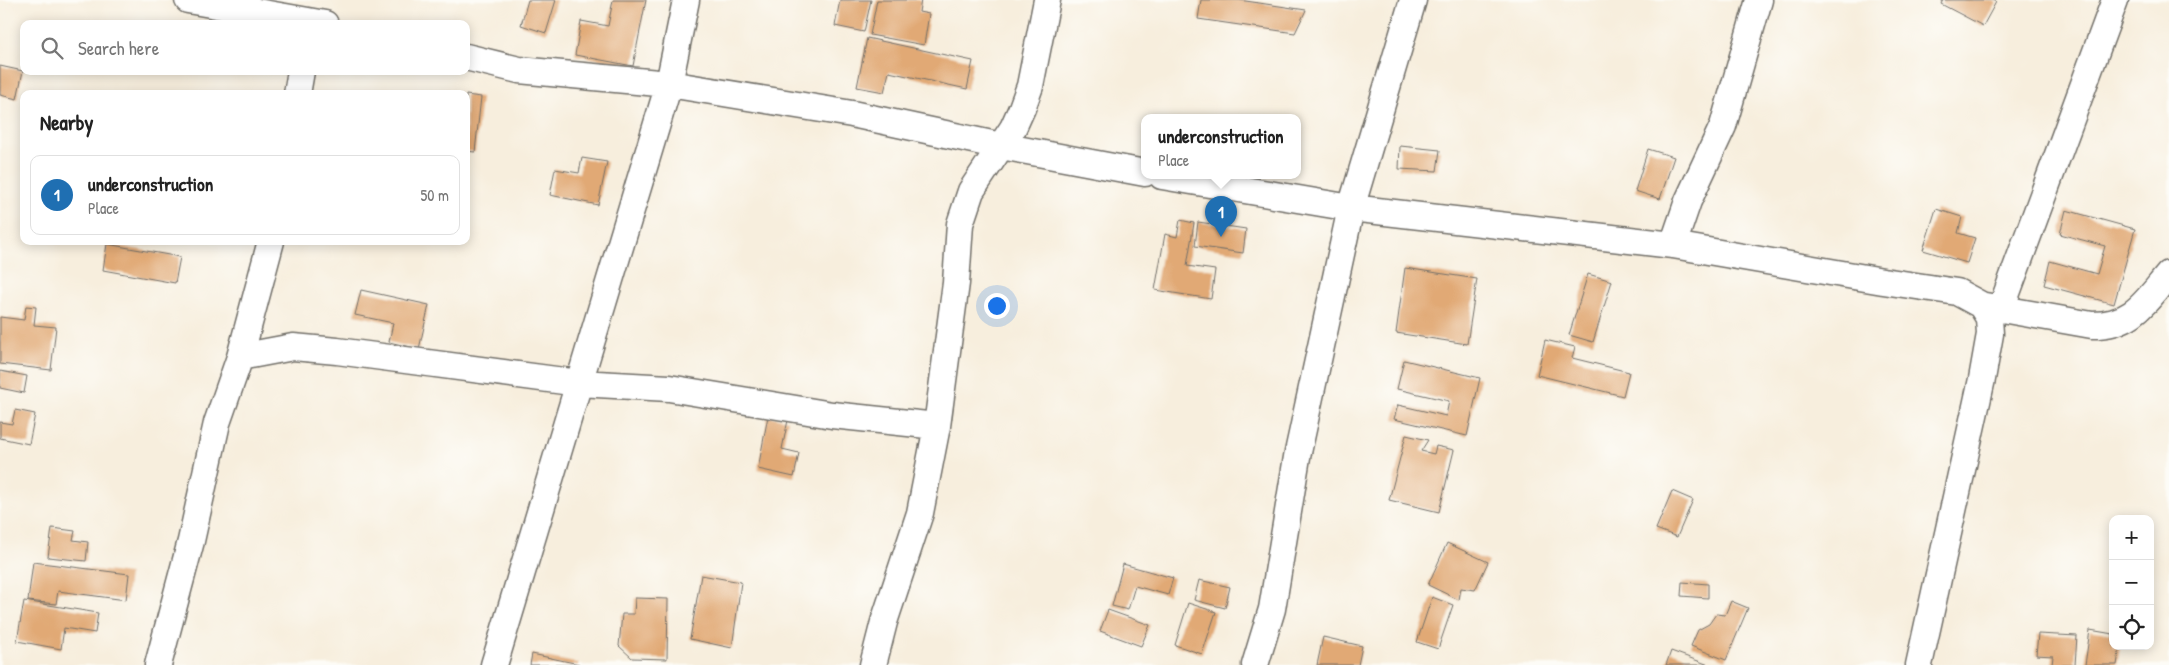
<!DOCTYPE html>
<html lang="en">
<head>
<meta charset="utf-8">
<style>
  body { margin:0; font-family:"Patrick Hand",sans-serif; background:#f2f2f2; color:#222 }
  .controls { position:absolute; right:15px; bottom:15px; display:grid; overflow:hidden; border-radius:10px; box-shadow:0 2px 12px #0003 }
  .controls button { width:45px; height:45px; display:grid; place-items:center; padding:0; border:0; border-bottom:1px solid #e0e0e0; background:#fff; color:#222; font:25px sans-serif }
  .you { position:absolute; left:996px; top:305px; width:18px; height:18px; margin:-12px; border:4px solid #fff; border-radius:50%; background:#1a73e8; box-shadow:0 0 0 8px #1a73e833 }
  .badge { display:grid; place-items:center; width:32px; height:32px; border-radius:50%; background:#1f6fb2; color:#fff; font-size:16px; font-weight:700 }
  .pin { position:absolute; translate:-50% -41px; filter:drop-shadow(0 1px 2px #0008) }
  .pin::after { content:''; position:absolute; top:26px; width:18px; height:15px; background:inherit; clip-path:polygon(0 0,100% 0,50% 100%) }
  .popup { position:absolute; left:1141px; top:114px; width:160px; height:65px; box-sizing:border-box; display:grid; place-content:center; border-radius:10px; background:#fff; filter:drop-shadow(0 1px 4px #0005); font-size:16px; white-space:nowrap; color:#767676 }
  .popup b { font-size:19px; color:#222 }
  .popup::after { content:''; position:absolute; left:50%; top:100%; margin-left:-10px; border:10px solid transparent; border-top-color:#fff }
  .list { margin:0; padding:0; list-style:none }
  h2 { display:flex; justify-content:space-between; align-items:center; height:65px; margin:0; padding:0 20px; font-size:21px }
  h2 small { font-size:16px; font-weight:400; color:#767676 }
  .list li { display:grid; grid-template-columns:32px 1fr auto; gap:15px; align-items:center; box-sizing:border-box; height:80px; margin:0 10px 10px; padding:0 10px; border:1px solid #e0e0e0; border-radius:10px }
  .list b { display:block; font-size:19px; white-space:nowrap }
  .list p { margin:0; font-size:16px; white-space:nowrap; color:#767676 }
  .list em { font-size:16px; font-style:normal; color:#767676 }
  .icon { flex:none; width:28px; height:28px; fill:none; stroke:currentColor; stroke-width:2; stroke-linecap:round; stroke-linejoin:round }
  .map { position:relative; flex:none; width:2169px; height:665px; overflow:hidden }
  .search { position:absolute; background:#fff; box-shadow:0 2px 12px #0003; left:20px; top:20px; width:450px; height:55px; display:flex; align-items:center; gap:12px; box-sizing:border-box; padding:0 18px; border-radius:10px; color:#767676; font-size:19px }
  .panel { position:absolute; background:#fff; box-shadow:0 2px 12px #0003; left:20px; top:90px; width:450px; height:155px; border-radius:10px }
  .map>svg:first-child { display:block }
  .building { fill:#e1a974 }
  .lines { fill:none; stroke-linecap:round; stroke-linejoin:round }
  .minor-casing { stroke:#726f69; stroke-width:29 }
  .minor { stroke:#fff; stroke-width:26 }
</style>
</head>
<body>
<div class="map">
<svg width="2169" height="665" viewBox="0 0 2169 665">
  <rect width="100%" height="100%" fill="#fdfcf7"/>
  <filter id="ink" filterUnits="userSpaceOnUse"><feTurbulence type="fractalNoise" baseFrequency=".02" numOctaves="2"/><feDisplacementMap in="SourceGraphic" scale="10" xChannelSelector="R" yChannelSelector="G"/><feConvolveMatrix kernelMatrix="1 2 1 2 8 2 1 2 1" color-interpolation-filters="sRGB"/></filter>
  <filter id="wash" filterUnits="userSpaceOnUse"><feTurbulence type="fractalNoise" baseFrequency=".0096" numOctaves="4" result="noise"/><feDisplacementMap in="SourceGraphic" scale="20" xChannelSelector="R" yChannelSelector="G"/><feGaussianBlur stdDeviation="1.12" result="paint"/><feColorMatrix in="noise" values="0 0 0 0 0 0 0 0 0 0 0 0 0 0 0 0 0 1.4 0 .05"/><feComposite in="paint" operator="in"/></filter>
  <g filter="url(#wash)">
    <rect width="100%" height="100%" fill="#f7eedd"/>
    <g id="blocks">
      <!-- building -->
      <path class="building" d="M 528,0 L 556,0 L 546,33 L 521,25 Z
        M 613,0 L 646,0 L 633,66 L 575,55 L 581,21 L 608,26 Z
        M 840,0 L 871,0 L 864,32 L 835,26 Z
        M 877,0 L 921,0 L 919,12 L 929,14 L 924,45 L 870,35 Z
        M 1201,0 L 1239,0 L 1306,10 L 1295,33 L 1198,19 Z
        M 1943,0 L 1992,0 L 1996,2 L 1983,26 L 1941,4 Z
        M 867,38 L 973,61 L 967,89 L 889,72 L 884,92 L 857,87 Z
        M 0,66 L 23,71 L 17,99 L 0,95 Z
        M 466,95 L 481,97 L 475,152 L 466,151 Z
        M 1400,146 L 1440,150 L 1437,171 L 1399,169 Z
        M 1648,149 L 1674,157 L 1660,199 L 1635,191 Z
        M 582,158 L 607,162 L 598,205 L 550,195 L 555,169 L 579,173 Z
        M 1936,209 L 1962,217 L 1958,233 L 1975,238 L 1967,263 L 1923,250 Z
        M 2066,210 L 2135,229 L 2114,304 L 2044,285 L 2050,261 L 2097,274 L 2105,246 L 2060,234 Z
        M 1180,220 L 1194,223 L 1187,266 L 1215,270 L 1211,299 L 1155,290 L 1165,234 L 1177,237 Z
        M 1198,222 L 1246,229 L 1243,253 L 1195,246 Z
        M 107,244 L 180,257 L 175,283 L 103,270 Z
        M 1405,268 L 1477,279 L 1467,344 L 1396,333 Z
        M 1588,274 L 1612,281 L 1593,342 L 1569,335 Z
        M 361,290 L 429,305 L 419,349 L 389,342 L 393,323 L 355,315 Z
        M 26,306 L 36,307 L 34,325 L 56,327 L 51,370 L 0,364 L 0,317 L 24,320 Z
        M 1545,340 L 1575,347 L 1572,358 L 1629,372 L 1623,396 L 1537,375 Z
        M 1404,360 L 1480,378 L 1467,436 L 1394,419 L 1398,405 L 1446,416 L 1449,401 L 1397,389 Z
        M 0,371 L 27,376 L 24,393 L 0,388 Z
        M 15,410 L 35,414 L 29,444 L 0,438 L 0,422 L 12,424 Z
        M 768,416 L 788,420 L 782,449 L 799,453 L 794,477 L 758,469 Z
        M 1406,435 L 1428,440 L 1421,451 L 1434,454 L 1436,446 L 1454,450 L 1439,512 L 1389,500 Z
        M 1672,491 L 1693,500 L 1677,537 L 1656,529 Z
        M 52,528 L 75,531 L 73,540 L 88,542 L 86,561 L 48,557 Z
        M 1447,543 L 1488,562 L 1475,590 L 1461,588 L 1459,600 L 1428,585 Z
        M 33,562 L 129,574 L 126,600 L 58,591 L 56,604 L 28,601 Z
        M 1123,564 L 1173,578 L 1168,595 L 1135,586 L 1128,610 L 1112,606 Z
        M 701,575 L 741,582 L 732,648 L 690,639 Z
        M 1199,580 L 1230,587 L 1225,608 L 1194,600 Z
        M 1682,582 L 1708,584 L 1708,598 L 1681,596 Z
        M 1432,597 L 1453,605 L 1438,649 L 1417,642 Z
        M 635,598 L 668,599 L 667,659 L 632,658 L 619,646 L 622,614 L 634,614 Z
        M 24,601 L 98,613 L 95,633 L 64,628 L 61,649 L 17,641 Z
        M 1731,601 L 1748,608 L 1726,660 L 1691,646 L 1698,630 L 1709,624 L 1716,614 L 1725,615 Z
        M 1188,603 L 1216,612 L 1202,654 L 1175,645 Z
        M 1108,610 L 1150,625 L 1141,646 L 1100,631 Z
        M 2090,630 L 2113,634 L 2113,646 L 2120,646 L 2117,665 L 2085,665 Z
        M 2038,634 L 2077,636 L 2075,665 L 2052,665 L 2053,656 L 2036,655 Z
        M 1323,637 L 1362,646 L 1358,665 L 1317,665 Z
        M 1671,651 L 1709,665 L 1666,665 Z
        M 532,654 L 579,664 L 579,665 L 530,665 Z"/>
    </g>
  </g>
  <g filter="url(#ink)">
    <use href="#blocks" fill-opacity="0" stroke="#726f69" stroke-width="1"/>
    <g class="lines">
      <defs>
        <path id="minor" d="M 188,0 L 325,24
          M 466,57 L 519,70 L 669,84 L 852,114 L 1001,146 L 1145,173
          M 297,94 L 301,71
          M 1162,176 L 1351,208 L 1673,245 L 1883,281 L 1957,292 L 1981,305 L 1989,318 L 1990,334 L 1982,379 L 1919,665
          M 1673,245 L 1688,201 L 1723,126 L 1759,0
          M 1985,306 L 2092,325 C 2133,325 2145,302 2169,274
          M 2001,309 L 2115,0
          M 240,357 L 293,347 L 337,351 L 579,383 L 669,388 L 832,415 L 937,426
          M 158,665 L 191,541 L 217,423 L 240,357 L 271,241
          M 494,665 L 669,84 L 686,0
          M 873,665 L 884,622 L 920,513 L 937,426 L 956,283 L 960,224 L 971,191 L 1013,128 L 1022,108 L 1030,86 L 1047,0
          M 1255,665 L 1272,609 L 1297,457 L 1351,208 L 1413,0"/>
      </defs>
      <!-- minor casing -->
      <use href="#minor" class="minor-casing"/>
      <!-- minor -->
      <use href="#minor" class="minor"/>
    </g>
  </g>
</svg>
<div class="controls">
<button>+</button>
<button>−</button>
<button><svg class="icon" aria-label="locate" viewBox="0 0 24 24"><circle cx="12" cy="12" r="6"/><path d="M12 2v4M12 18v4M2 12h4M18 12h4"/></svg></button>
</div>
<div class="you"></div>
<div class="pin badge" style="left:1221px;top:237px">1</div>
<div class="popup"><b>underconstruction</b>Place</div>
<div class="search"><svg class="icon" aria-label="search" viewBox="0 0 24 24"><circle cx="10" cy="10" r="6"/><path d="M15 15l6 6"/></svg>Search here</div>
<section class="panel">
<h2>Nearby<small></small></h2>
<ul class="list">
<li><span class="badge">1</span><div><b>underconstruction</b><p>Place</p></div><em>50 m</em></li>
</ul>
</section>
</div>
</body>
</html>
